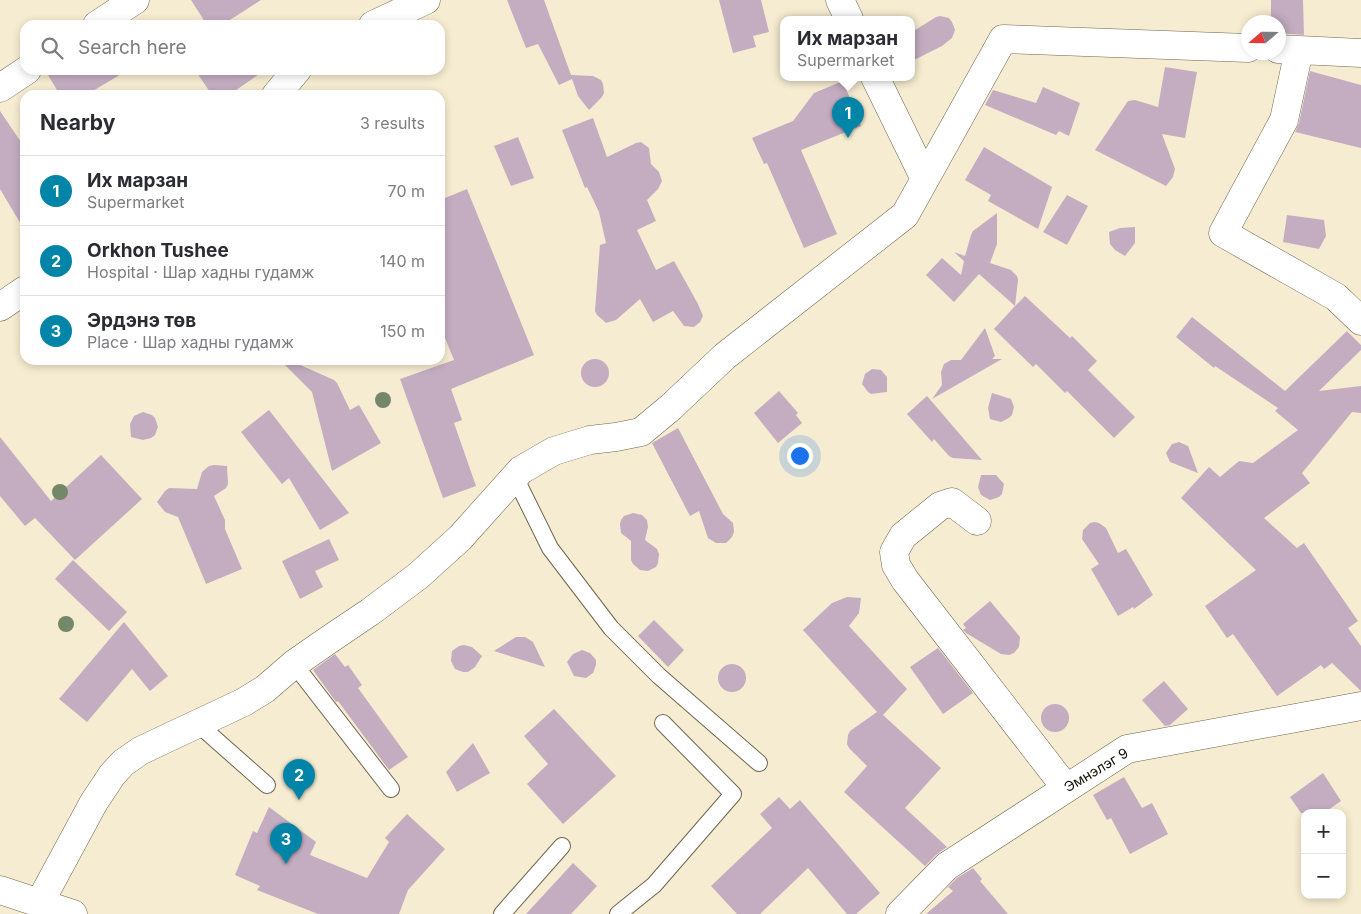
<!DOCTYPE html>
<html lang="en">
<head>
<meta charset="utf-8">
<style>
  body { margin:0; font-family:Inter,sans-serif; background:#f2f2f3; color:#2b2b33 }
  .controls { position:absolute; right:15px; bottom:15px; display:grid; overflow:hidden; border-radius:10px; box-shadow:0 2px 8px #0003 }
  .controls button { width:45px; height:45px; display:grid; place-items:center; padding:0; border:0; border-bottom:1px solid #e1e1e2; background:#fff; color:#2b2b33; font:25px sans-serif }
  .compass { position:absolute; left:1241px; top:15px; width:45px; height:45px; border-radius:50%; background:#fff; box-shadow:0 2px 8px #0003; rotate:250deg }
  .you { position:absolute; left:799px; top:455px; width:18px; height:18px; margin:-12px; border:4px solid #fff; border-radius:50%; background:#1a73e8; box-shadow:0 0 0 8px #1a73e833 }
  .badge { display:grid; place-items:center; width:32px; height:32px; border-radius:50%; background:#0085a8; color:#fff; font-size:16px; font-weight:700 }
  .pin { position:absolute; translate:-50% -41px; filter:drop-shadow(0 1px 2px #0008) }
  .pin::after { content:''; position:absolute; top:26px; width:18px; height:15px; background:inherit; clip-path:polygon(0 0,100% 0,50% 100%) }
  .popup { position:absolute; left:780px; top:16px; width:135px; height:65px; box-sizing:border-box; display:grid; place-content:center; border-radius:10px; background:#fff; filter:drop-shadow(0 1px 4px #0005); font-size:16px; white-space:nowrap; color:#7c7c81 }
  .popup b { font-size:19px; color:#2b2b33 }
  .popup::after { content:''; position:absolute; left:50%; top:100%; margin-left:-10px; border:10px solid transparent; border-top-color:#fff }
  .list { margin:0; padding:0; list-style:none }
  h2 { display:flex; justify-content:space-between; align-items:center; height:65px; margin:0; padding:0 20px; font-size:21px }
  h2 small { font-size:16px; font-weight:400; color:#7c7c81 }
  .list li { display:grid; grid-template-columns:32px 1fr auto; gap:15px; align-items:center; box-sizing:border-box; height:70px; padding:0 20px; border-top:1px solid #e1e1e2 }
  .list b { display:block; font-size:19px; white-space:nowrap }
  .list p { margin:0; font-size:16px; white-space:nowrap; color:#7c7c81 }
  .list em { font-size:16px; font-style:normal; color:#7c7c81 }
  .icon { flex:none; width:28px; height:28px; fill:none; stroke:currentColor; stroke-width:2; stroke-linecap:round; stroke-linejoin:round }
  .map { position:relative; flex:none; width:1361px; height:914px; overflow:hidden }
  .search { position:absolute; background:#fff; box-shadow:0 2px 8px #0003; left:20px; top:20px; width:425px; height:55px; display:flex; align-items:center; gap:12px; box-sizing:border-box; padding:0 18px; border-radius:15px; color:#7c7c81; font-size:19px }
  .panel { position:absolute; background:#fff; box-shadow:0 2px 8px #0003; left:20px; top:90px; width:425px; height:275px; border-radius:15px }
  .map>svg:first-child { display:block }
  .building { fill:#c4adc1 }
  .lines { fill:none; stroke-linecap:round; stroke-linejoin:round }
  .service-casing { stroke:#6e654e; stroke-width:18 }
  .minor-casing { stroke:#6e654e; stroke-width:29 }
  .secondary-casing { stroke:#6e654e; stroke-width:29 }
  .service { stroke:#fff; stroke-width:16 }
  .minor { stroke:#fff; stroke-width:28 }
  .secondary { stroke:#fff; stroke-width:28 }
  .tree { fill:#748768 }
  .labels { text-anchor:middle; stroke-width:4.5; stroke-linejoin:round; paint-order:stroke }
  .street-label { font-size:14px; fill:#161309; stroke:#fff }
</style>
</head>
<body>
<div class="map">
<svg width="1361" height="914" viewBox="0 0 1361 914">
  <rect width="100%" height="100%" fill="#f6ecd1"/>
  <!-- building -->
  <path class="building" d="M 191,0 L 261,0 L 222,25 L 207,25 Z
    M 507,0 L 544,0 L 571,75 L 593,76 L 601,80 L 603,84 L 604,93 L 602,97 L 589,110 L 578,96 L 572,79 L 559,85 L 538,44 L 526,48 Z
    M 719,0 L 761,0 L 769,32 L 753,36 L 756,47 L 733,53 Z
    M 1271,0 L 1303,0 L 1304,35 L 1278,33 L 1278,22 L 1271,22 Z
    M 940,16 L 949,18 L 952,22 L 955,30 L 952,38 L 942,46 L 912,61 L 912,32 L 936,17 Z
    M 1165,67 L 1197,72 L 1185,138 L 1162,134 L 1175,169 L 1173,177 L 1166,186 L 1095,150 L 1128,101 L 1135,100 L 1158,107 Z
    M 45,70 L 128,70 L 86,95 L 60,95 Z
    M 195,70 L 265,70 L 229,95 L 212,95 Z
    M 1310,71 L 1361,85 L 1361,148 L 1295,132 L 1299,123 Z
    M 843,81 L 861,126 L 801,150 L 837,234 L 804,248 L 767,163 L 764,164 L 752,138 L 793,121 L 814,93 Z
    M 1043,87 L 1080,103 L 1069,136 L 1059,131 L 1056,135 L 985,105 L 993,90 L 1036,103 Z
    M 0,111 L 25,148 L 25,231 L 0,189 Z
    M 593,118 L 607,157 L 636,143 L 641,142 L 649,148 L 651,164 L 659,172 L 662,181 L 658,189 L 647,200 L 656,221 L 637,230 L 656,270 L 674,261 L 698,304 L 703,316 L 700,322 L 694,327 L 684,326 L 673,311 L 653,322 L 640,299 L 616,320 L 606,323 L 597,315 L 595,311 L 600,245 L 606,243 L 599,212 L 587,187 L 585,188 L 562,130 Z
    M 518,137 L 534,178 L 511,186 L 494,146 Z
    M 984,147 L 1052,187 L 1038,229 L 988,201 L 991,195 L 965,180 Z
    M 467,189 L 534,355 L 451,389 L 462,420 L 454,423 L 476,486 L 443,498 L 400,379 L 454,360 L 440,326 L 440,200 Z
    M 1067,195 L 1088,206 L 1067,245 L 1043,232 Z
    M 997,213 L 997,244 L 990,263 L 1011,270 L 1017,276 L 1018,280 L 1015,306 L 1025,296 L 1070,338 L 1072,336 L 1097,361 L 1088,370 L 1135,417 L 1114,438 L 1067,391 L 1065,393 L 1036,364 L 1033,367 L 994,329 L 1015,306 L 979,274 L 954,302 L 926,275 L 942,258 L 961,275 L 964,261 L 954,252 L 965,256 L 971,235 L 973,231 Z
    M 1287,215 L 1324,220 L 1326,236 L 1319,249 L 1283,242 Z
    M 1135,227 L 1135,243 L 1125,256 L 1115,250 L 1110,244 L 1109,232 L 1120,228 Z
    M 1192,317 L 1285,391 L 1347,331 L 1361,345 L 1361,350 L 1319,391 L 1361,386 L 1361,413 L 1352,412 L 1302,473 L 1310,483 L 1264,518 L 1297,548 L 1304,543 L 1358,621 L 1348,628 L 1361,646 L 1361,691 L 1332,663 L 1324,669 L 1321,665 L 1277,696 L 1233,634 L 1227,638 L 1205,606 L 1256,570 L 1181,498 L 1209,467 L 1220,477 L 1239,461 L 1253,463 L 1298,430 L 1275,411 L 1278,408 L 1215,366 L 1214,368 L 1176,337 Z
    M 985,328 L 995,356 L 992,359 L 1002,359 L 932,399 L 942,385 L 941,372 L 944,364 L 951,360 L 961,360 Z
    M581 373a14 14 0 1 1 28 0a14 14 0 1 1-28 0Z
    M 280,360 L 289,360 L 334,380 L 337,383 L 350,410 L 359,405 L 381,443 L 332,471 L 312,392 Z
    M 872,369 L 881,370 L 887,377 L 887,392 L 871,394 L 868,392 L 862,384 L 865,374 Z
    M 779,391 L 798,413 L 796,415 L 802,423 L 778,443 L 754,413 Z
    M 992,393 L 1011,399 L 1014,407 L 1012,415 L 1009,418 L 1001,422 L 990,419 L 988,408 Z
    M 927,396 L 982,460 L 953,458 L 949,456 L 934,439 L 932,442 L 907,414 Z
    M 269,410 L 349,513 L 320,530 L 289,478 L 282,484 L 241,432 Z
    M 143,412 L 152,415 L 155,418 L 158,427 L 155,435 L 151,438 L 143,440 L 131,437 L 130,424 L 134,416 Z
    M 678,428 L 723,514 L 733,523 L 734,532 L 732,537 L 726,543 L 716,543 L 708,538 L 699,511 L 690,516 L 652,443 Z
    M 0,437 L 51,501 L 101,455 L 142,499 L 75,560 L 35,518 L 25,526 L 0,496 Z
    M 1179,442 L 1188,446 L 1198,473 L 1170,462 L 1166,453 L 1172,444 Z
    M 214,465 L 227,466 L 228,484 L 226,488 L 214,496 L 225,520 L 225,529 L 242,569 L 206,584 L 178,517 L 165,512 L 157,502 L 165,491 L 169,488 L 197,489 L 202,472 L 209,466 Z
    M 981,475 L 996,475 L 1004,484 L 1002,494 L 999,497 L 990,500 L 981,495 L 978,487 Z
    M 633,513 L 642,515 L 647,520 L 648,527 L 645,540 L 657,549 L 659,554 L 658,563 L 656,567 L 648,571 L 640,570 L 633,564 L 631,560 L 631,541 L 621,533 L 620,524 L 621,520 L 624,516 Z
    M 1095,522 L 1099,523 L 1106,528 L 1118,553 L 1126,549 L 1153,595 L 1134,609 L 1133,607 L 1118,616 L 1091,569 L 1099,564 L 1082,539 L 1083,530 L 1090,523 Z
    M 329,539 L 339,560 L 315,571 L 323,587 L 300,599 L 282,561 Z
    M 73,560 L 127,612 L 109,631 L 55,579 Z
    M 847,597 L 861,598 L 859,613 L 849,626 L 907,689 L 883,715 L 941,768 L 905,808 L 947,847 L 936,855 L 925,866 L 844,792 L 867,766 L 849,748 L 847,744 L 848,735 L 850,731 L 877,712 L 803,630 L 832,603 Z
    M 990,601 L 1020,637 L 1019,647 L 1014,653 L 1009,655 L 1001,654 L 966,633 L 963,630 L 966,628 L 963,624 Z
    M 654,620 L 684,650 L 668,667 L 638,636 Z
    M 124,622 L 168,676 L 150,691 L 132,669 L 87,722 L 59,699 Z
    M 516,637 L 525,637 L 533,642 L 545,667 L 494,651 Z
    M 464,645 L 472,647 L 482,656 L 475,667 L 468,672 L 463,672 L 455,669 L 451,661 L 452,651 L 459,646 Z
    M 938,648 L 973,693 L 943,714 L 910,667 Z
    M 582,650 L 590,653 L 596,660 L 596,665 L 593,673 L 586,678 L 574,676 L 567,662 L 573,654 Z
    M 335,654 L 345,667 L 348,665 L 362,685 L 358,688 L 408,757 L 389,770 L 338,701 L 336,702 L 313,670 Z
    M718 678a14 14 0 1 1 28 0a14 14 0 1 1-28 0Z
    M 1164,681 L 1188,709 L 1170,725 L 1165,726 L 1142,700 Z
    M1041 718a14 14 0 1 1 28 0a14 14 0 1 1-28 0Z
    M 554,709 L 616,776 L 563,824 L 527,784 L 548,764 L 524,736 Z
    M 473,743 L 490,773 L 457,792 L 446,772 Z
    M 1323,773 L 1341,801 L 1324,813 L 1301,813 L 1290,797 Z
    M 1124,777 L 1142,808 L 1152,803 L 1168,834 L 1130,854 L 1111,818 L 1107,820 L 1093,795 Z
    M 779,797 L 790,809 L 800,800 L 880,893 L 856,914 L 847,914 L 808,868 L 760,914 L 737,914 L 711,886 L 772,828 L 760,814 Z
    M 269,807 L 316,842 L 310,855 L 367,878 L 389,842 L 385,838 L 407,814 L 445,849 L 408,890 L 399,914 L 318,914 L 257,890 L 260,886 L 235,875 L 253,831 L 257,833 Z
    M 573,863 L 597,886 L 571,914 L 526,914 Z
    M 973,868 L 982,879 L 980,881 L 1008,914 L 926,914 L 953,891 L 948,887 L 957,878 Z"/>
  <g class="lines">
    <defs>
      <path id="service" d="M 515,477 L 550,548 L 611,628 L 659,676 L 759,763
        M 294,664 L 391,789
        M 198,724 L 267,785
        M 502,914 L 562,846
        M 618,914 L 654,885 L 733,794 L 663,723"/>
      <path id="minor" d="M 840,0 L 849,19
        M 97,25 L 135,0
        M 373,25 L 426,0
        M 1278,49 L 1361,53
        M 1299,50 L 1284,120 L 1223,233 L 1336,297 L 1361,321
        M 875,77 L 925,179
        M 0,88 L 27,70
        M 276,95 L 297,70
        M 0,307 L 25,290
        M 977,521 L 952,502 L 940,506 L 903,536 L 894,552 L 896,565 L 905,580 L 1066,788
        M 40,902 L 94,802 L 112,775 L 123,763 L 140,751 L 161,741 L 244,702 L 265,689 L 294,664 L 327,641 L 370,612 L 418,576 L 460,538 L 521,470 L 554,451 L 590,440 L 616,437 L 641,432 L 671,407 L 725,356 L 905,215 L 1003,39 L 1248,48
        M 900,914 L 947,866 L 1127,749 L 1361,706"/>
      <path id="secondary" d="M 0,890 L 73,914"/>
    </defs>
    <!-- service casing -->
    <use href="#service" class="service-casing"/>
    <!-- minor casing -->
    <use href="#minor" class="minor-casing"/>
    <!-- secondary casing -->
    <use href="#secondary" class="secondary-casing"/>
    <!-- service -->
    <use href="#service" class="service"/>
    <!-- minor -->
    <use href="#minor" class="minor"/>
    <!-- secondary -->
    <use href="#secondary" class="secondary"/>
  </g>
  <!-- trees -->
  <g class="tree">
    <circle cx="383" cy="400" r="8"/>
    <circle cx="60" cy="492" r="8"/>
    <circle cx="66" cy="624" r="8"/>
  </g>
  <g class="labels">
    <!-- street labels -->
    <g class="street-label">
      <text transform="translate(1096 770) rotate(-31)" y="5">Эмнэлэг 9</text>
    </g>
  </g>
</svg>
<div class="controls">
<button>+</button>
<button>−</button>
</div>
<svg class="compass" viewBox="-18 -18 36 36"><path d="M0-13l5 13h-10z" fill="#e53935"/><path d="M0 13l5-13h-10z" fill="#7c7c81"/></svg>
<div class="you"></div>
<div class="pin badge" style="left:848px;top:138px">1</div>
<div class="popup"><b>Их марзан</b>Supermarket</div>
<div class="pin badge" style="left:299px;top:800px">2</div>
<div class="pin badge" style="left:286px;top:864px">3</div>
<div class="search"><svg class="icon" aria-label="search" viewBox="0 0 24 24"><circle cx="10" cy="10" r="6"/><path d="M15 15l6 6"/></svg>Search here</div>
<section class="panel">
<h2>Nearby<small>3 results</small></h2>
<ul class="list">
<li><span class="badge">1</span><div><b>Их марзан</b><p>Supermarket</p></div><em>70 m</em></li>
<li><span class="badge">2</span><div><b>Orkhon Tushee</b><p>Hospital · Шар хадны гудамж</p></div><em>140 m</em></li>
<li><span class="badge">3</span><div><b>Эрдэнэ төв</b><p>Place · Шар хадны гудамж</p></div><em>150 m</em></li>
</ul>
</section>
</div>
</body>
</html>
